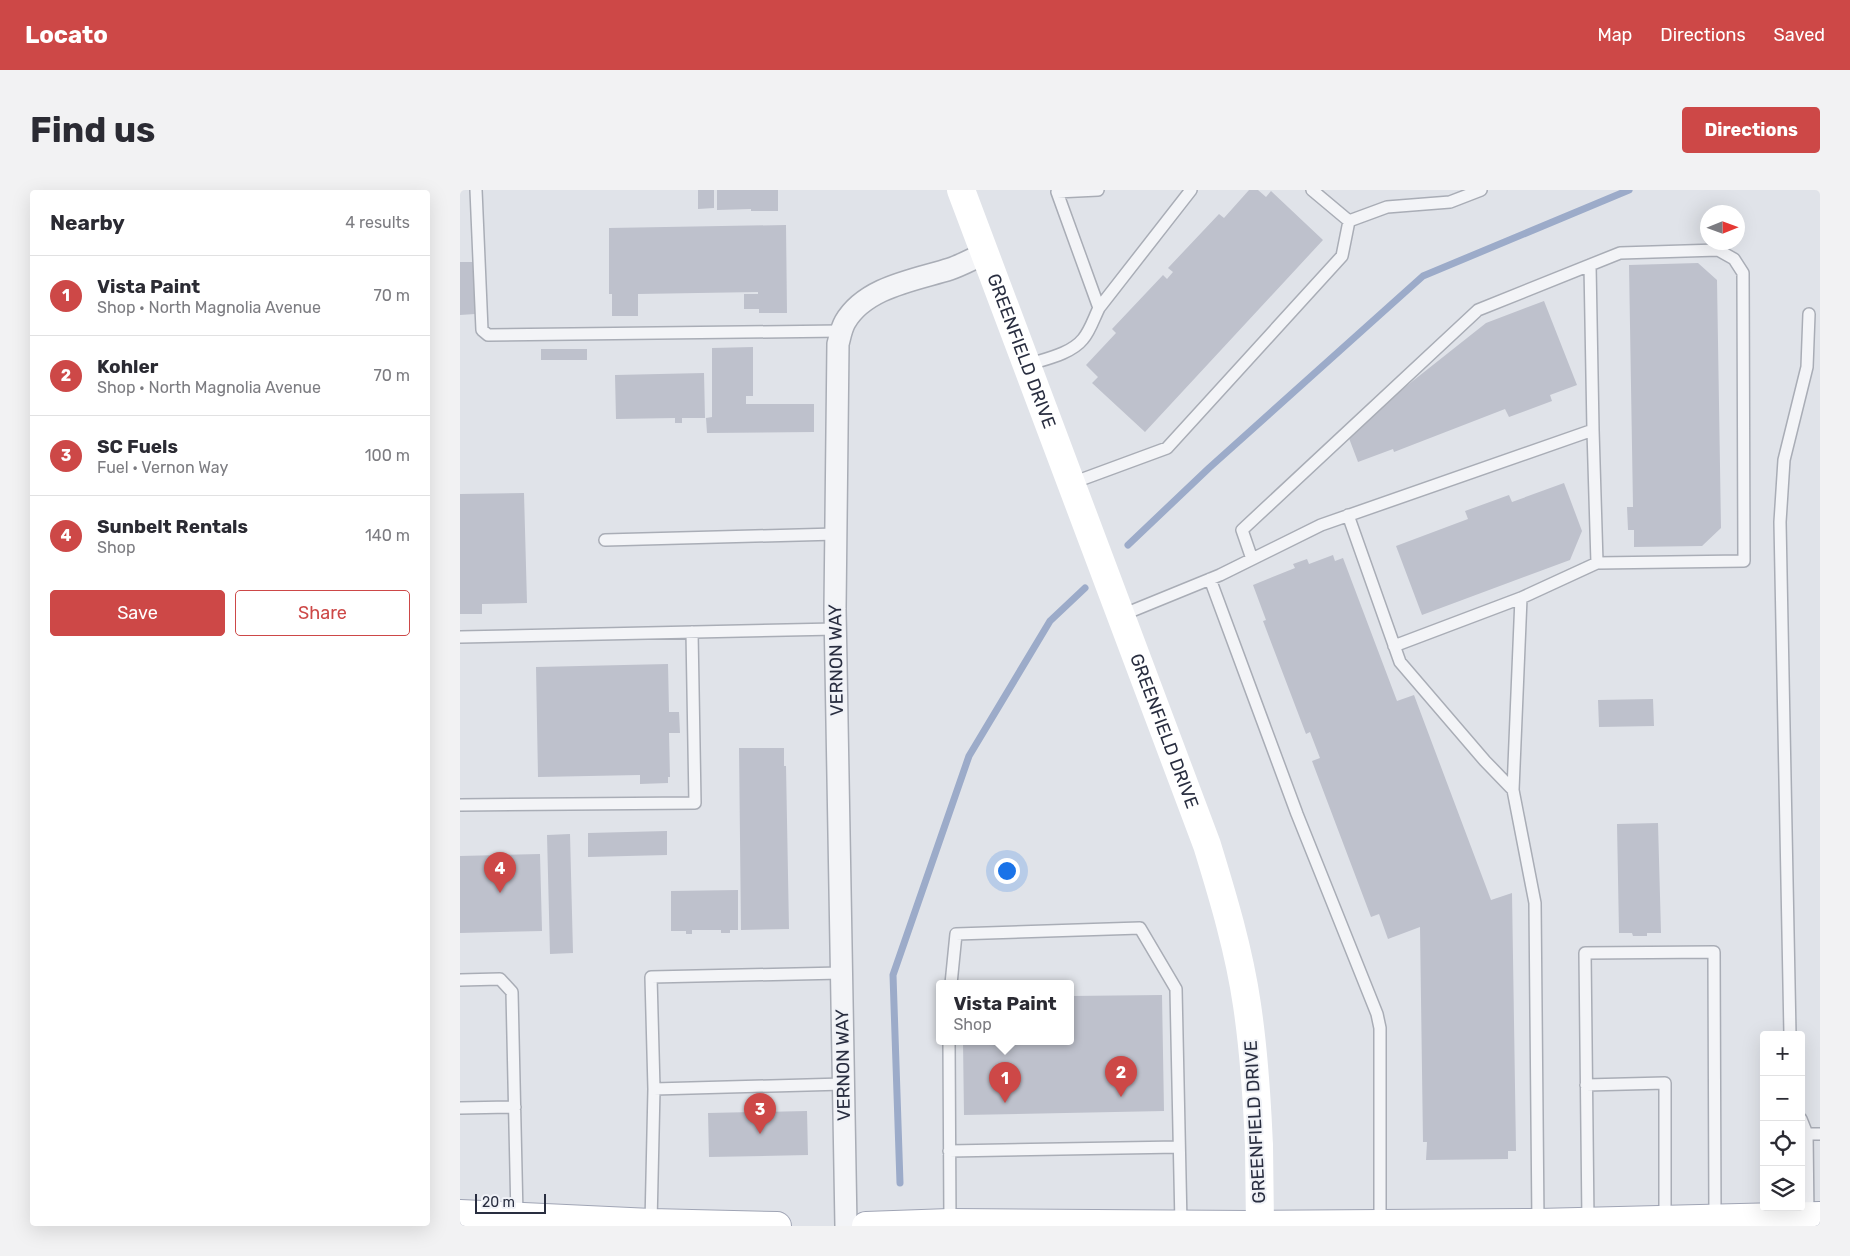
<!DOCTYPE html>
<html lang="en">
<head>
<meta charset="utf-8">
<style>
  body { margin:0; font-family:Rubik,sans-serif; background:#f2f2f3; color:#2b2b33 }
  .controls { position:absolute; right:15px; bottom:15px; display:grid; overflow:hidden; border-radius:5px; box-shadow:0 5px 20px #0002 }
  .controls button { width:45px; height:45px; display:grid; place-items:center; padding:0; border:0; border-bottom:1px solid #e1e1e2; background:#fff; color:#2b2b33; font:25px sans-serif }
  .compass { position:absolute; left:1240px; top:15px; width:45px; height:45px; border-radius:50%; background:#fff; box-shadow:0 5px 20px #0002; rotate:89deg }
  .scale { position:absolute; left:15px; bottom:12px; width:71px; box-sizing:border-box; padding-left:5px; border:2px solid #292e40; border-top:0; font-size:14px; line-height:18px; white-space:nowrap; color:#292e40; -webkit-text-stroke:4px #f0f2f7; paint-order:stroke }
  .you { position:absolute; left:546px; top:680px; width:18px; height:18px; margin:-12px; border:4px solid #fff; border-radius:50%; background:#1a73e8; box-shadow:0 0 0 8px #1a73e833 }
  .badge { display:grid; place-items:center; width:32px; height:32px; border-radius:50%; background:#cd4847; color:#fff; font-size:16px; font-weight:700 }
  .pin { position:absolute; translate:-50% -41px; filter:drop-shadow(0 1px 2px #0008) }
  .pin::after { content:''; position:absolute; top:26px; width:18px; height:15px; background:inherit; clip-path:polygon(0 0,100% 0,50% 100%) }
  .popup { position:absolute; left:476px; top:790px; width:138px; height:65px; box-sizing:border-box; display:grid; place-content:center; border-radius:5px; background:#fff; filter:drop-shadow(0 1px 4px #0005); font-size:16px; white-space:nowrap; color:#7c7c81 }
  .popup b { font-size:19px; color:#2b2b33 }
  .popup::after { content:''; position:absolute; left:50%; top:100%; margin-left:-10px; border:10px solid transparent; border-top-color:#fff }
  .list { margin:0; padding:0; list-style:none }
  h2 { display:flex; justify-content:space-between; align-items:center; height:65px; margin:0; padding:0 20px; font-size:21px }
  h2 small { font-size:16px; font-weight:400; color:#7c7c81 }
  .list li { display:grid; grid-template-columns:32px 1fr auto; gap:15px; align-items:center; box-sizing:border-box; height:80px; padding:0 20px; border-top:1px solid #e1e1e2 }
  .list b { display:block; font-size:19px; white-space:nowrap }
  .list p { margin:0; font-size:16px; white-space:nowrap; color:#7c7c81 }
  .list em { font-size:16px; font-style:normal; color:#7c7c81 }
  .actions { display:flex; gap:10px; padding:15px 20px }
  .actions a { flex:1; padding:11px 0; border:1px solid #cd4847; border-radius:5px; text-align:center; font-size:18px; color:#cd4847 }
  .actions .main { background:#cd4847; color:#fff }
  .icon { flex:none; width:28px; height:28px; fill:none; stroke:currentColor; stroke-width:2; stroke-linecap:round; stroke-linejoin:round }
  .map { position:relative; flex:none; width:1360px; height:1036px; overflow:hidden; border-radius:5px }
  header { display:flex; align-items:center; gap:30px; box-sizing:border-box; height:70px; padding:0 25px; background:#cd4847; color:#fff }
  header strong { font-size:24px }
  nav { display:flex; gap:28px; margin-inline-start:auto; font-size:18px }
  .intro { display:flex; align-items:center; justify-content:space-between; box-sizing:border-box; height:120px; padding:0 30px }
  h1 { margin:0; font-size:35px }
  .button { padding:12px 22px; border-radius:5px; background:#cd4847; color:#fff; font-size:18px; font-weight:700 }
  main { display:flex; gap:30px; padding:0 30px }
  aside { flex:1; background:#fff; border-radius:5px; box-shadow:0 5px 20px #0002 }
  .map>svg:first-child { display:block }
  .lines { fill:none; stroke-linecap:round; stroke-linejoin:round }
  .stream { stroke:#9cabc9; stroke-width:7 }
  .building { fill:#bec1cc }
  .service-casing { stroke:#a9adb6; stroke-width:14 }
  .minor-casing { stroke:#a9adb6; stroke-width:24 }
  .primary-casing { stroke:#a0a5b5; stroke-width:30 }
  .service { stroke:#f3f4f7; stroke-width:11 }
  .minor { stroke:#f3f4f7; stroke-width:21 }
  .secondary { stroke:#fff; stroke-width:28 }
  .primary { stroke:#fff; stroke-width:28 }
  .secondary-bridge { stroke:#fff; stroke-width:28 }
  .labels { text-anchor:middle; stroke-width:4; stroke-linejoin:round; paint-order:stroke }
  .street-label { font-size:18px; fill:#292e40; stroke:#f0f2f7 }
</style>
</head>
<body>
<header>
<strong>Locato</strong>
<nav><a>Map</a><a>Directions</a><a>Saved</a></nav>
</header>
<div class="intro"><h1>Find us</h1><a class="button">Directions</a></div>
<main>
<aside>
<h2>Nearby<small>4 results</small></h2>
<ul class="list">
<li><span class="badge">1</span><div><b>Vista Paint</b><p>Shop · North Magnolia Avenue</p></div><em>70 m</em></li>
<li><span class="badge">2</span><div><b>Kohler</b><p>Shop · North Magnolia Avenue</p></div><em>70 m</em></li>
<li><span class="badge">3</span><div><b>SC Fuels</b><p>Fuel · Vernon Way</p></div><em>100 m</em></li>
<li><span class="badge">4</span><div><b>Sunbelt Rentals</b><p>Shop</p></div><em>140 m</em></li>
</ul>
<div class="actions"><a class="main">Save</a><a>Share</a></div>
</aside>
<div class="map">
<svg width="1360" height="1036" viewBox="0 0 1360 1036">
  <rect width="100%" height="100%" fill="#e0e3e9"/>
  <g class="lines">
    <!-- stream -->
    <path class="stream" d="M 668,355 L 749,278 L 963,86 L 1169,0
      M 440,993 L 433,785 L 509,566 L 590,431 L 625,398"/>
  </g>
  <!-- building -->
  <path class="building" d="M 238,0 L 254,0 L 254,18 L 238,19 Z
    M 257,0 L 318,0 L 318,21 L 291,21 L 291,19 L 257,20 Z
    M 789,0 L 798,0 L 806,7 L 811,1 L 863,50 L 685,242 L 632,193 L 638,187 L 626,175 L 656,143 L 652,139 L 703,85 L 707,89 L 713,82 L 708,78 L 759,24 L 764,28 Z
    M 326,35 L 327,123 L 299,123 L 299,119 L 284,119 L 284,104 L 298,104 L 298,102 L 178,104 L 178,126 L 152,126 L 152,104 L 149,104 L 149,38 Z
    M 0,72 L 13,72 L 15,124 L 0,125 Z
    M 1238,73 L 1257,90 L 1261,338 L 1242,356 L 1174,357 L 1174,340 L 1168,340 L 1167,317 L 1173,317 L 1169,75 Z
    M 1084,111 L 1117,195 L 1090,205 L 1092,211 L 1049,227 L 1045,219 L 934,262 L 933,259 L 898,272 L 887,243 L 1026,133 Z
    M 293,157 L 293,206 L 286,206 L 286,214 L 354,214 L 354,242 L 247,243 L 246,228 L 252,227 L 252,158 Z
    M 81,159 L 127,159 L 127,170 L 81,170 Z
    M 244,183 L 245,228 L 222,228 L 222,233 L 215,233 L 215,228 L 156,229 L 155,185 Z
    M 1104,293 L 1122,341 L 1110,370 L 962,425 L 936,356 L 1008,329 L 1005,321 L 1049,305 L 1052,312 Z
    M 64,303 L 67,413 L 22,414 L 22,424 L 0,424 L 0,304 Z
    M 873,365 L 875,371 L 883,368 L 937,511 L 954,505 L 1031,710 L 1052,703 L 1056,961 L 1048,961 L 1048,969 L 966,970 L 967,952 L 963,952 L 960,737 L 928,749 L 919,724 L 911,727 L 852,571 L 860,568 L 850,542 L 846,544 L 803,431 L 806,430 L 793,395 L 835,378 L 833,374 L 847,369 L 849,374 Z
    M 208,474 L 209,522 L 219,522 L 220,543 L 209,543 L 210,587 L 208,587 L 208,593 L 180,594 L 180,585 L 78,587 L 76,477 Z
    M 1193,509 L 1194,536 L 1139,537 L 1138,510 Z
    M 279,558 L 324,558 L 324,576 L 326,576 L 329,739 L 281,740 Z
    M 1198,633 L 1201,743 L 1187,743 L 1187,746 L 1173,746 L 1172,743 L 1159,743 L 1157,634 Z
    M 207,641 L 207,665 L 128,667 L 128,643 Z
    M 110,644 L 113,763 L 90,764 L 87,645 Z
    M 80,664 L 82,741 L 0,743 L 0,666 Z
    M 278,700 L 278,740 L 270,740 L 270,743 L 261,743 L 261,740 L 232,740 L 232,744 L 226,744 L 226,741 L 211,741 L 211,701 Z
    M 702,805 L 704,921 L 504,925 L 503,852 L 610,852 L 610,806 Z
    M 347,921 L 348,965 L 249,967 L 248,923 Z"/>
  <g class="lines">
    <defs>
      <path id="service" d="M 16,0 L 22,140 L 28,145 L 381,141
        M 852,0 L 889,31 L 927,17 L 990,12 L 1021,0
        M 1130,75 L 1133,240
        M 639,118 L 731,0
        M 567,175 C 585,169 611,164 623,149 C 630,141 634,128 639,118 L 597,2 L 638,0
        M 612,293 L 707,258 L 882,66 L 889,31
        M 888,325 L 940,472 L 1025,571 L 1053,600 L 1061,408 L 1137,373
        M 145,350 L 376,344
        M 750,389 L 837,624 L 917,824 L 920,838 L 920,1034
        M 662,425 L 760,385 L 861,335 L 1133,240 L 1137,373 L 1284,371 L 1283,83 L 1274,69 L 1258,60 L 1160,63 L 1018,120 L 782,340 L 792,369
        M 0,447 L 376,439
        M 934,456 L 1061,408
        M 1053,600 L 1075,713 L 1078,1033
        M 0,615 L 235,613 L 232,442
        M 0,790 L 40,789 L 52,802 L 57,1026
        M 491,794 L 496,744 L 680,738 L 716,799 L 721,1034
        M 1330,845 L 1320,332 L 1324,270 L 1347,177 L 1349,124
        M 489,852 L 490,1033
        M 1126,895 L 1205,893 L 1205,1030
        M 194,899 L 383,894
        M 0,918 L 55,917
        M 1341,929 L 1347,944
        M 489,961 L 719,957
        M 1348,1026 L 1347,944 L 1360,944
        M 1128,1031 L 1125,763 L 1254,762 L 1255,1028
        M 191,1033 L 194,899 L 191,787 L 381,783"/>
      <path id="minor" d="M 386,1036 L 375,419 L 378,154 C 380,147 381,139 385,132 C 405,97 455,90 490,79 C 502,75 514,68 526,63"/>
      <path id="primary" d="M 0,1024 L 191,1033 L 317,1036
        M 406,1036 L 490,1033 L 790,1035 L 1078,1033 L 1360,1026"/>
    </defs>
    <!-- service casing -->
    <use href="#service" class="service-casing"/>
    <!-- minor casing -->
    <use href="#minor" class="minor-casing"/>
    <!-- primary casing -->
    <use href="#primary" class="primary-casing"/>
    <!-- service -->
    <use href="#service" class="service"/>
    <!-- minor -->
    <use href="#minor" class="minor"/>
    <!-- secondary -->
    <path class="secondary" id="s1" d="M 501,0 L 747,655 C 763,707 779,760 787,815 C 794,862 797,909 799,956"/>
    <!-- primary -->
    <use href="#primary" class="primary"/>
    <!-- secondary-bridge -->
    <path class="secondary-bridge" d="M 799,956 L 800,1036"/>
  </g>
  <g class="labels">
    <!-- street labels -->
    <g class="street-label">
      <text dy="6" stroke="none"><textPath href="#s1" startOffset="172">GREENFIELD DRIVE</textPath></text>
      <text transform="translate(376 470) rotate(-91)" y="6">VERNON WAY</text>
      <text dy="6" stroke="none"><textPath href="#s1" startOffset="578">GREENFIELD DRIVE</textPath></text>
      <text transform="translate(383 875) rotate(-91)" y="6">VERNON WAY</text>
      <text transform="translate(795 932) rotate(-93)" y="6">GREENFIELD DRIVE</text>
    </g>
  </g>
</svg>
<div class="controls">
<button>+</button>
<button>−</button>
<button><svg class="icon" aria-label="locate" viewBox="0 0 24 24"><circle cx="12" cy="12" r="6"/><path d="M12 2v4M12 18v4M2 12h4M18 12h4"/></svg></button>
<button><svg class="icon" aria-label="layers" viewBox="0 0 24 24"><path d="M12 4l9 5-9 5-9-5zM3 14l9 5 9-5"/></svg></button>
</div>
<svg class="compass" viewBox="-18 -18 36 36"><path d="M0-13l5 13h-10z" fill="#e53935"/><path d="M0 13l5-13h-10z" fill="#7c7c81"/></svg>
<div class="scale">20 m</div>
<div class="you"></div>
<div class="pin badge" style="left:545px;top:913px">1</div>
<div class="popup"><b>Vista Paint</b>Shop</div>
<div class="pin badge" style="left:661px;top:907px">2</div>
<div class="pin badge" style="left:300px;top:944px">3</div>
<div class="pin badge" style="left:40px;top:703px">4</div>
</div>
</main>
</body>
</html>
